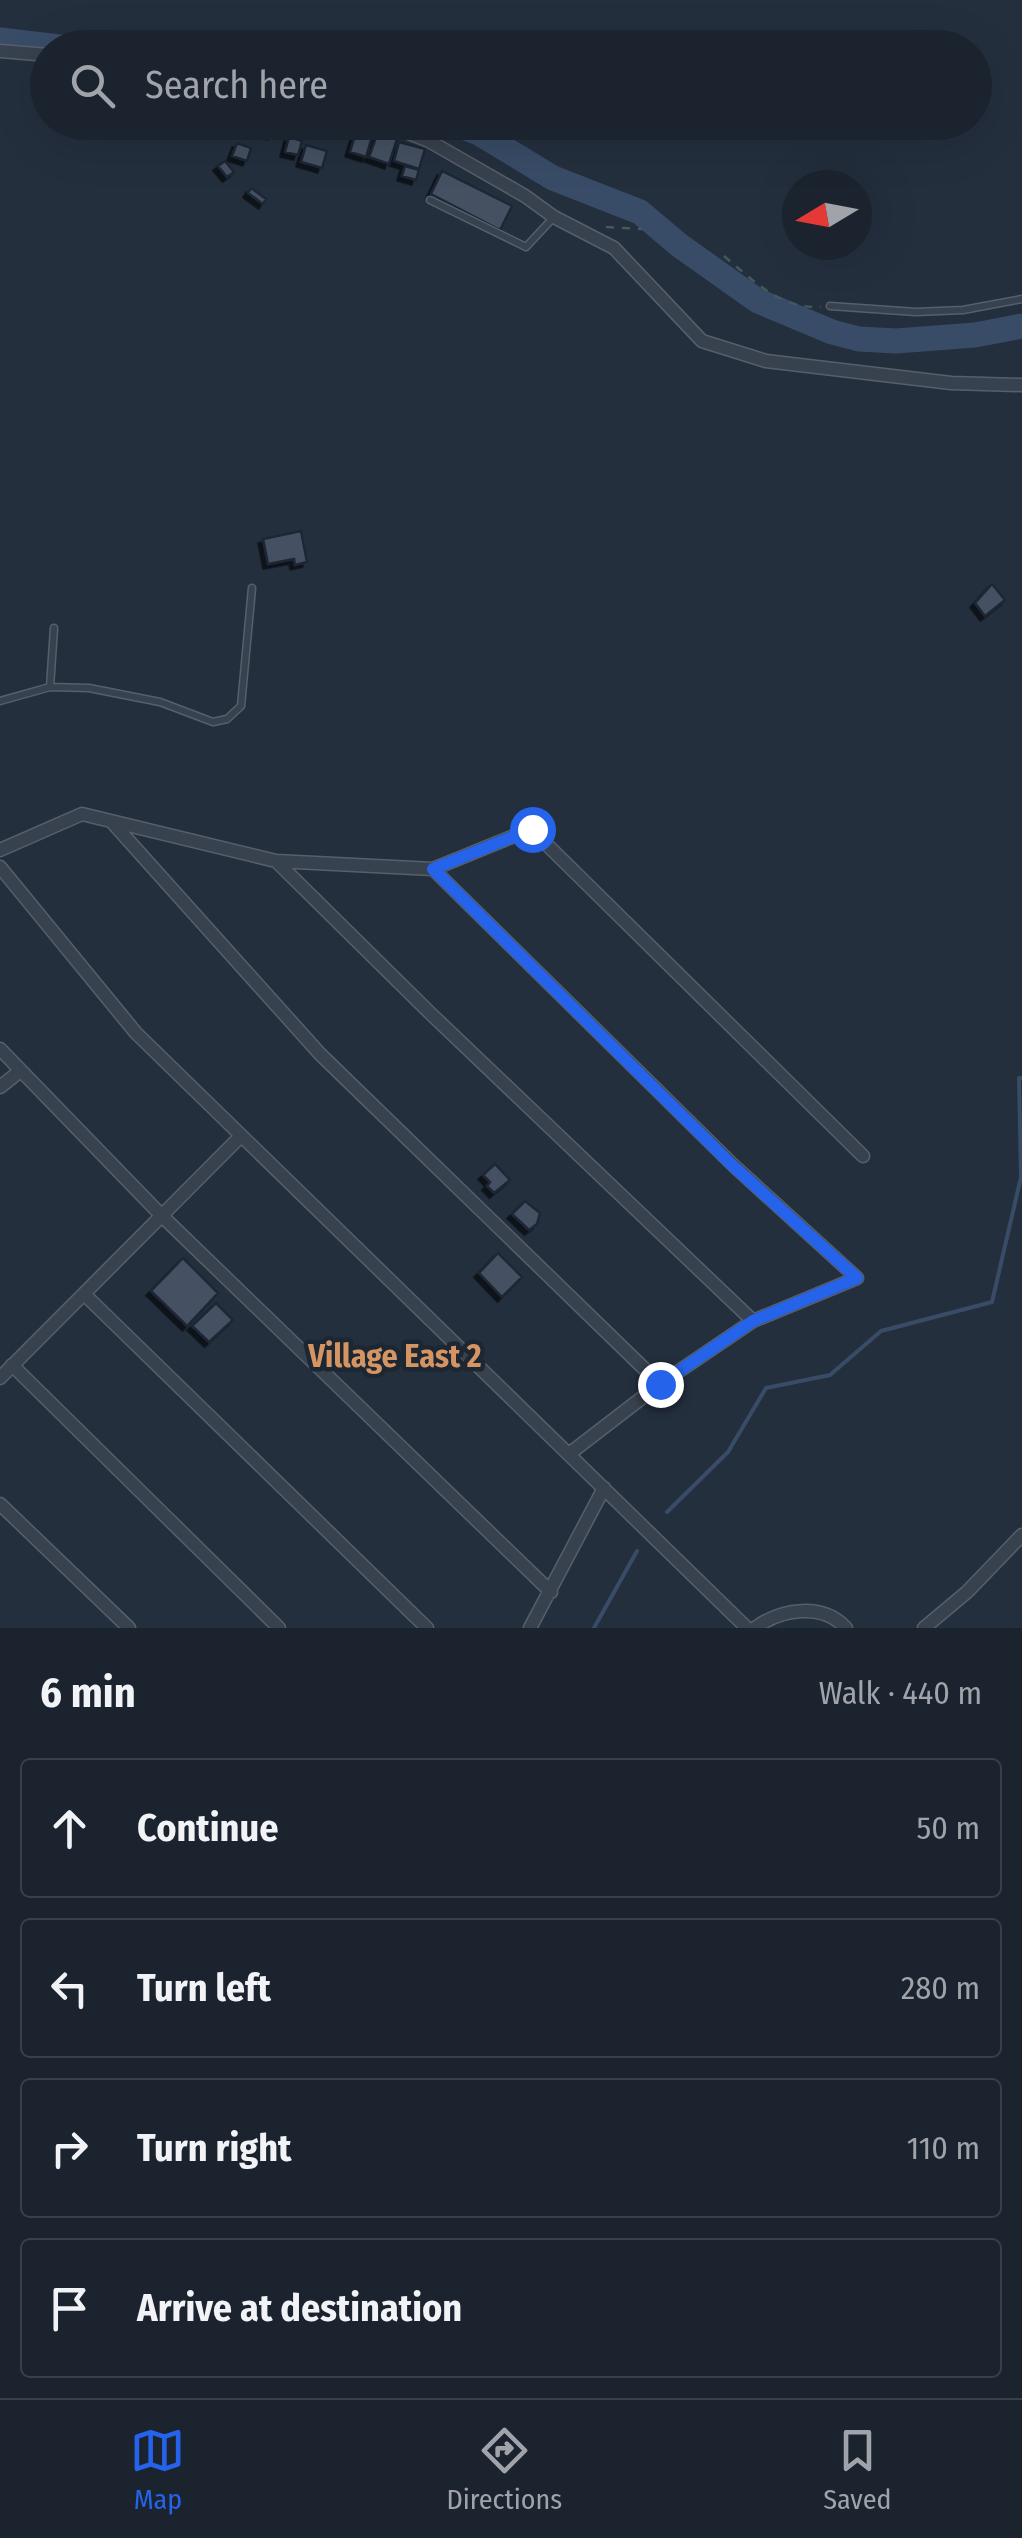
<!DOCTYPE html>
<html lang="en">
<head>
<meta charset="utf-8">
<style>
  body { margin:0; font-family:"Fira Sans Condensed",sans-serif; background:#242b36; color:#f1f3f6 }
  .compass { position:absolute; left:782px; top:170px; width:90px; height:90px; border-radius:50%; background:#1b232e; box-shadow:0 10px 40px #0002; rotate:260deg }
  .stop { position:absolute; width:30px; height:30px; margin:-22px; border:8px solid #2563eb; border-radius:50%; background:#fff }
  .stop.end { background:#2563eb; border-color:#fff; box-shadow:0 2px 10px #0008 }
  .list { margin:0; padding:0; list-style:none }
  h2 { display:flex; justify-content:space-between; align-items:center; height:130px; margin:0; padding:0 40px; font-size:42px }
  h2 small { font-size:32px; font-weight:400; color:#a0a4aa }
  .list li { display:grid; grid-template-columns:65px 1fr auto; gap:30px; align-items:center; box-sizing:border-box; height:140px; margin:0 20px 20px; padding:0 20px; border:2px solid #39404a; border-radius:10px }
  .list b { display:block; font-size:38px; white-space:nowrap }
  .list em { font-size:32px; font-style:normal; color:#a0a4aa }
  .icon { flex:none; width:55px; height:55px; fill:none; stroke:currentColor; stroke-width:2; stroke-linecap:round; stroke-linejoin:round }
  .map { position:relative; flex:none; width:1022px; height:1628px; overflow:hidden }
  .search { position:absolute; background:#1b232e; box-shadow:0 10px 40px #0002; left:30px; right:30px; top:30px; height:110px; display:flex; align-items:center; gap:25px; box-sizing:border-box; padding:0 35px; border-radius:55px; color:#a0a4aa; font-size:38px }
  .sheet { height:770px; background:#1b232e }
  nav { display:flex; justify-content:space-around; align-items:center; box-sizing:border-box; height:140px; border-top:2px solid #39404a; background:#1b232e; font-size:28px; color:#a0a4aa }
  nav a { display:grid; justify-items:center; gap:5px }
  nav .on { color:#2563eb }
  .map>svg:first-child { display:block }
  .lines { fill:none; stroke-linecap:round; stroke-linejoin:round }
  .stream { stroke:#394c67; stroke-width:4 }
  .river { stroke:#394c67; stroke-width:25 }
  .building { fill:#455162; stroke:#1f2835; stroke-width:2.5; filter:url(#shadow) }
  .service-casing { stroke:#565f6c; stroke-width:9 }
  .minor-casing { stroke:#565f6c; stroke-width:15 }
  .path { stroke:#44595c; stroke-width:2.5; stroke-dasharray:8 8; stroke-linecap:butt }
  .service { stroke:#38414e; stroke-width:6 }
  .minor { stroke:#38414e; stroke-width:12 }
  .route { stroke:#2563eb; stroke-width:12 }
  .labels { text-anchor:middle; stroke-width:9; stroke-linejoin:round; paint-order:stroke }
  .neighbourhood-label { font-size:32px; font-weight:bold; fill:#d59563; stroke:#1d2633 }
</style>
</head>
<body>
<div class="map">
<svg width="1022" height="1628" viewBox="0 0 1022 1628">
  <defs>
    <filter id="shadow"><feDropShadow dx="-4.5" dy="4.5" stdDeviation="0" flood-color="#0009"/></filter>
  </defs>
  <rect width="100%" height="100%" fill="#242f3e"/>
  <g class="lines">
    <!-- stream -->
    <path class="stream" d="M 667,1512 L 728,1452 L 766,1388 L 830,1375 L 881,1331 L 992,1302 L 1021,1177 L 1019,1078 L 1022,1078
      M 594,1628 L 637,1551"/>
    <!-- river -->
    <path class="river" d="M 0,40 L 68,48
      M 450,122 L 479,133 L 553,178 L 640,212 L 679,245 L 758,301 L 832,332 L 859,339 L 896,341 L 975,335 L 1022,326"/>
  </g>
  <!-- building -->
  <path class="building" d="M 261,122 L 275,122 L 272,135 L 259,131 Z
    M 357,129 L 373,133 L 366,157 L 350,152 Z
    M 378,132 L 397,139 L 389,164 L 369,157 Z
    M 289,137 L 302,141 L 298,155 L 285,152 Z
    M 399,142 L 425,149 L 419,169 L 394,161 Z
    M 237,143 L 251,148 L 247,161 L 232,156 Z
    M 306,145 L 327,151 L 322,168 L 301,162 Z
    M 225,161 L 234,172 L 227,177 L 218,166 Z
    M 405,166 L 419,170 L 416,180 L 402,176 Z
    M 442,171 L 512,206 L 500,230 L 431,194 Z
    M 251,188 L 266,199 L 263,204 L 248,193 Z
    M 301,531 L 307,562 L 295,565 L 294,559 L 268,564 L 263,539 Z
    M 992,584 L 1005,600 L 985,616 L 975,603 Z
    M 495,1164 L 510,1180 L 494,1193 L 487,1186 L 490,1182 L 483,1175 Z
    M 525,1201 L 540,1213 L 537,1224 L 529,1230 L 512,1214 Z
    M 498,1253 L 522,1277 L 502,1297 L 479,1273 Z
    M 183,1258 L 218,1293 L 187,1326 L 151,1291 Z
    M 216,1303 L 233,1320 L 209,1342 L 192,1326 Z"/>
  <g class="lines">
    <defs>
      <path id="service" d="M 430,200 L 526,247 L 553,218
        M 830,306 L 916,312 L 963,310 L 1022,299
        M 50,687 L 54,628
        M 0,701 L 50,687 L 89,688 L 160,702 L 213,722 L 227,719 L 241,706 L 252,588"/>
      <path id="minor" d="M 0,51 L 48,55
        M 380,122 L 429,141 L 525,196 L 554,217 L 614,248 L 702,341 L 766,361 L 951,383 L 1022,385
        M 111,821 L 320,1054 L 660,1384
        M 0,850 L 82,814 L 276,861 L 433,869 L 531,829 L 863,1156
        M 276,861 L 430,1013 L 753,1321
        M 0,867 L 136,1033 L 747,1628
        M 433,869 L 733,1165 L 857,1278 L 753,1321 L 660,1384 L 569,1454
        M 0,1049 L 161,1215 L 551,1592
        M 0,1087 L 19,1072
        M 84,1294 L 427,1628
        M 12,1365 L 279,1628
        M 0,1378 L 240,1137
        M 0,1504 L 129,1628
        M 530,1628 L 604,1488
        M 755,1628 C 781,1609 822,1602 846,1628
        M 924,1628 L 967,1592 L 1022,1535"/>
    </defs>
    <!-- service casing -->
    <use href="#service" class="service-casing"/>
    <!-- minor casing -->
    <use href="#minor" class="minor-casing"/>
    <!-- path -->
    <path class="path" d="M 606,227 L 642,229
      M 724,256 C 754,281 780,309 821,307"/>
    <!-- service -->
    <use href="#service" class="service"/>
    <!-- minor -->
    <use href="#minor" class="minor"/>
  </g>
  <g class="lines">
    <!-- route -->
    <path class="route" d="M 532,829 L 433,869 L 732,1165 L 857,1278 L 753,1321 L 660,1384"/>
  </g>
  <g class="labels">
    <!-- neighbourhood labels -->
    <g class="neighbourhood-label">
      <text x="395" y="1367">Village East 2</text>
    </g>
  </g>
</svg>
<svg class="compass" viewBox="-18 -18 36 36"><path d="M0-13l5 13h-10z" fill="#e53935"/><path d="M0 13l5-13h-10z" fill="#a0a4aa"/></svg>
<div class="stop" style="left:532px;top:829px"></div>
<div class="stop end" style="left:660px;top:1384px"></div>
<div class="search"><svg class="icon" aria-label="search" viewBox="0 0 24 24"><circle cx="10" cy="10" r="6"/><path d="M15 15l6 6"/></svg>Search here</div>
</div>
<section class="sheet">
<h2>6 min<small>Walk · 440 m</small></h2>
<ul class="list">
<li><svg class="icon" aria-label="ahead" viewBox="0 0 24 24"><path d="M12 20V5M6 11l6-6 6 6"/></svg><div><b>Continue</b></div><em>50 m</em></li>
<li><svg class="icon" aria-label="left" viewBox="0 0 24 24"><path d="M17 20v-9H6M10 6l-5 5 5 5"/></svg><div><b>Turn left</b></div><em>280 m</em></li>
<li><svg class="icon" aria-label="right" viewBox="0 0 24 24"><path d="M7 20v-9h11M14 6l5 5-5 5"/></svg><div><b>Turn right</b></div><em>110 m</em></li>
<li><svg class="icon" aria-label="arrive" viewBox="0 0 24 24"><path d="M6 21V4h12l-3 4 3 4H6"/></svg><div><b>Arrive at destination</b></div></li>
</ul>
</section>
<nav>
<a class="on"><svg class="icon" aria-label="map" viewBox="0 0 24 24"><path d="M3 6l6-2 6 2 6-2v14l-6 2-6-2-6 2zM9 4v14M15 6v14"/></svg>Map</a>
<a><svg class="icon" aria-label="directions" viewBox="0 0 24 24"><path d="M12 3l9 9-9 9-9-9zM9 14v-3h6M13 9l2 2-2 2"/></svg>Directions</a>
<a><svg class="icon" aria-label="saved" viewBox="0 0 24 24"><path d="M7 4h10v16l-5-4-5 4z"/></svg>Saved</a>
</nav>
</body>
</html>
